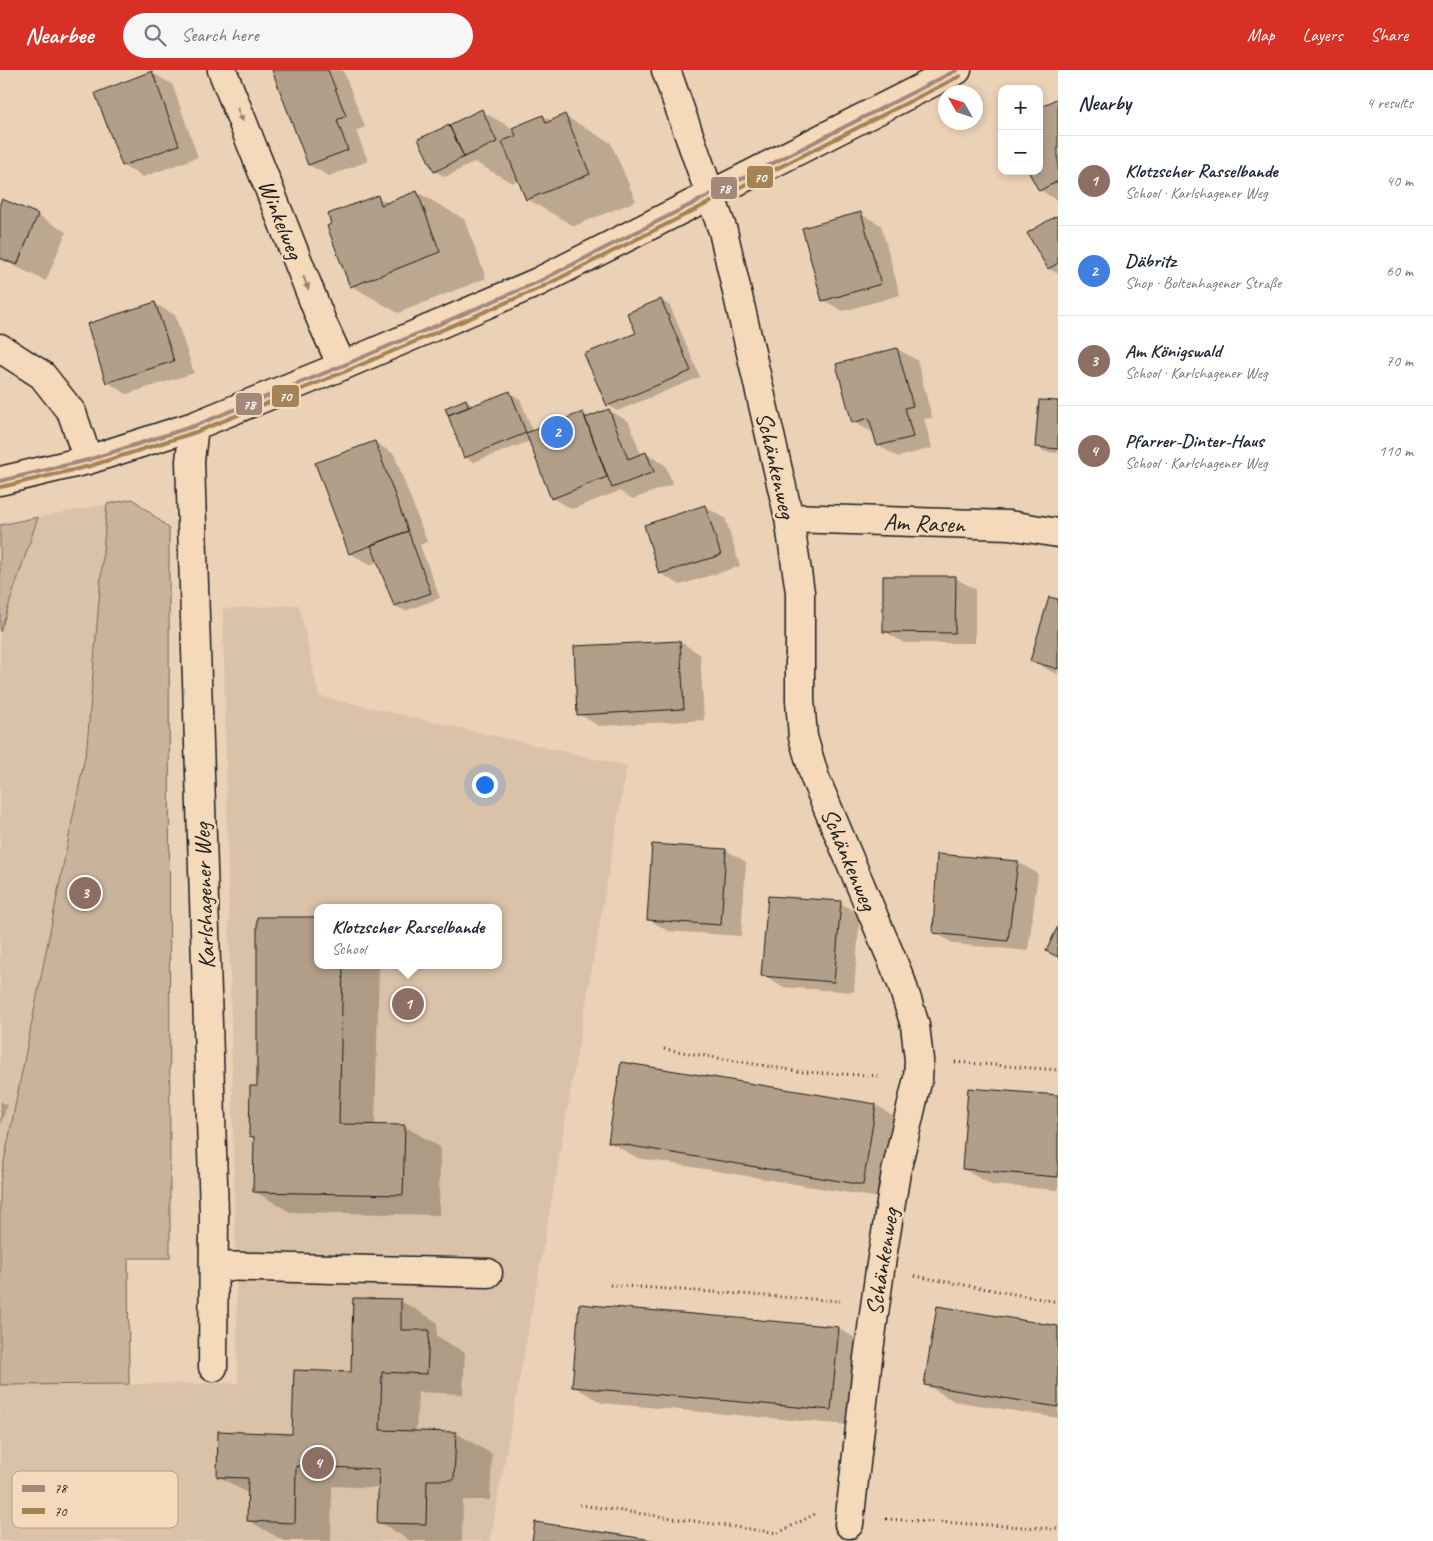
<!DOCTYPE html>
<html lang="en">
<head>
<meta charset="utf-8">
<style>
  body { margin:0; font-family:Caveat,sans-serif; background:#f6f6f7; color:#1f2937 }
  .controls { position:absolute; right:15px; top:15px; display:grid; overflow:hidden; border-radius:10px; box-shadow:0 2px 8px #0003 }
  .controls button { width:45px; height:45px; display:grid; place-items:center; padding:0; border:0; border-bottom:1px solid #e0e1e3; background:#fff; color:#1f2937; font:25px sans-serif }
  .compass { position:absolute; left:938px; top:15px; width:45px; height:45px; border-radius:50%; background:#fff; box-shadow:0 2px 8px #0003; rotate:309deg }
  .you { position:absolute; left:484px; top:714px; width:18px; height:18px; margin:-12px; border:4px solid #fff; border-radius:50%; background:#1a73e8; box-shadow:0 0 0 8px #1a73e833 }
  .badge { display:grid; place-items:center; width:32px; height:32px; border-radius:50%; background:#d93025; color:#fff; font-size:16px; font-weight:700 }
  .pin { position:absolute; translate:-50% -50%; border:2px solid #fff; box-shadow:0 1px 5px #0006 }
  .popup { position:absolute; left:314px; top:834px; width:188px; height:65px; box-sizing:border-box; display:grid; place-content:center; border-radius:10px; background:#fff; filter:drop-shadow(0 1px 4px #0005); font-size:16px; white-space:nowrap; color:#747a83 }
  .popup b { font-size:19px; color:#1f2937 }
  .popup::after { content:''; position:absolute; left:50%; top:100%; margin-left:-10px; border:10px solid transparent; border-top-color:#fff }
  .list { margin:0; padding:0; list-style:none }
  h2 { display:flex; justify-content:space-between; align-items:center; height:65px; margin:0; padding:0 20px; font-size:21px }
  h2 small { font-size:16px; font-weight:400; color:#747a83 }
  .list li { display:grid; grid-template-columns:32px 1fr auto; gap:15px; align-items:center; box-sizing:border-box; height:90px; padding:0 20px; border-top:1px solid #e0e1e3 }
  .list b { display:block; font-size:19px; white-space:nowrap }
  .list p { margin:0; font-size:16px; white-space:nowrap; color:#747a83 }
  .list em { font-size:16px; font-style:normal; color:#747a83 }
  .icon { flex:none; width:28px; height:28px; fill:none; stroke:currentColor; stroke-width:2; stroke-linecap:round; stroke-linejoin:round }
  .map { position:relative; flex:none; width:1058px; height:1471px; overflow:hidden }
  header { display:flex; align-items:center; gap:30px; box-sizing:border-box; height:70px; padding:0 25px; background:#d93025; color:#fff }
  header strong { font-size:24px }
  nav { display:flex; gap:28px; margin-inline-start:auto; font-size:18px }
  .search { width:350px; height:45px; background:#f6f6f7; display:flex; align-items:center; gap:12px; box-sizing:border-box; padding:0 18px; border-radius:28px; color:#747a83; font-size:19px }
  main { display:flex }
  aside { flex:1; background:#fff }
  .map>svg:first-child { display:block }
  .built { fill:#dac2a8; fill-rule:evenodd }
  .green { fill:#c9b39c; stroke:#72685c }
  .shadow { fill:#0003 }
  .building { fill:#b29f89; stroke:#1c1c1c }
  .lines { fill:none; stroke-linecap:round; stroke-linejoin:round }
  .minor-casing { stroke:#1c1c1c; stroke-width:31 }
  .path { stroke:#1c1c1c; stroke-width:3; stroke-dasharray:1 4; stroke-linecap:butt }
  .minor { stroke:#f4d9bb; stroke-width:28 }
  .bus-1-casing { stroke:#f4d9bb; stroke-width:8 }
  .bus-2-casing { stroke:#f4d9bb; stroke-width:8 }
  .bus-1 { stroke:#a4897a; stroke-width:4 }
  .bus-2 { stroke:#a68357; stroke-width:4 }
  .oneway { fill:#938473 }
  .labels { text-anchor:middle; stroke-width:5; stroke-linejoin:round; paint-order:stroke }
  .street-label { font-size:24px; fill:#1c1c1c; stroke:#f4d9bb }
  .key { fill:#f4d9bb; stroke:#b3a08b; stroke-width:1 }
  .key-label { font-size:14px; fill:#1c1c1c }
  .line-badge { stroke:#f4d9bb; stroke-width:2 }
  .badge-label { font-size:14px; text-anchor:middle; font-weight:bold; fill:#fff }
</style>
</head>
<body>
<header>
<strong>Nearbee</strong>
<div class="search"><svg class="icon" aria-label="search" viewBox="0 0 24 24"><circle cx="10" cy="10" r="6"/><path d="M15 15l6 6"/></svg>Search here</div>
<nav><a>Map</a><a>Layers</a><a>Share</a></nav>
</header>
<main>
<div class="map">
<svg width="1058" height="1471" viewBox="0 0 1058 1471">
  <rect width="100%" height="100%" fill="#ebd1b5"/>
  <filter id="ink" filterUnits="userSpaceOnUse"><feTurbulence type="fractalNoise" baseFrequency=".02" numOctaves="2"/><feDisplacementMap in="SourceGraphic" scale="10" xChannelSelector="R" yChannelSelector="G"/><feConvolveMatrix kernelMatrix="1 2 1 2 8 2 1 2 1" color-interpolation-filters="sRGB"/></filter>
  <g filter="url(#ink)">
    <!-- built -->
    <path class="built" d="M 133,429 L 169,458 L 170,1188 L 128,1188 L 130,1314 L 238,1313 L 223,539 L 299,535 L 319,626 L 627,696 L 544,1174 L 490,1471 L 0,1471 L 0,455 ZM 318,838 L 498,838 L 498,895 L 318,895 Z"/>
    <!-- green -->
    <path class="green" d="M 133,429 L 169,458 L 170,1188 L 128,1188 L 129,1314 L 0,1315 L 0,1112 L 87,676 L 107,434 Z
      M 38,447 L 0,562 L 0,455 Z"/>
    <!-- shadow -->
    <path class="shadow" d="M 273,0 L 343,0 L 365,57 L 356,61 L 368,91 L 329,106 L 309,95 Z
      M 152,3 L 172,14 L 198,87 L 143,107 L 123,96 L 96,24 Z
      M 1058,29 L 1058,131 L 1040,120 L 1039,101 L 1039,39 Z
      M 482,41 L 513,59 L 543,46 L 552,51 L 565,46 L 611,73 L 636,131 L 574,156 L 527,129 L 518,110 L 512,113 L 475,92 L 445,107 L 435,101 Z
      M 417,122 L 464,149 L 486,208 L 398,243 L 352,216 L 378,127 L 389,134 Z
      M 0,136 L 37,145 L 66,162 L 46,211 L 0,189 Z
      M 861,144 L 881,155 L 900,225 L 843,241 L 823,230 Z
      M 1056,148 L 1058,149 L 1058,204 L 1048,198 Z
      M 661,230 L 670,236 L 700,307 L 617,341 L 608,335 L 638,264 Z
      M 155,234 L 175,245 L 194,303 L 127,324 L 107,312 Z
      M 897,279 L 917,290 L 932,348 L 924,349 L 932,378 L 898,387 L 878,375 L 874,363 L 853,352 Z
      M 510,323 L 520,329 L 533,362 L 582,343 L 590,347 L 609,340 L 629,352 L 641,385 L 645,383 L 665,395 L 673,414 L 633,429 L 619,421 L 572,439 L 552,428 L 530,371 L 474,392 L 465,387 L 466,331 L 475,336 Z
      M 1040,331 L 1058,333 L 1058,383 L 1046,382 L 1036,376 Z
      M 374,372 L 394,384 L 427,472 L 420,475 L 440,528 L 405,541 L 395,536 L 379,491 L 370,495 L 350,483 Z
      M 705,437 L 725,448 L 740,496 L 680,515 L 660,503 Z
      M 955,508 L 975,519 L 975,573 L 904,573 L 884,561 Z
      M 1050,528 L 1058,531 L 1058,604 L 1052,602 L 1032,590 Z
      M 680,572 L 700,584 L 704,650 L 599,656 L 579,644 Z
      M 726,780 L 746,792 L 741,866 L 668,861 L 648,849 Z
      M 1018,792 L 1038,804 L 1028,881 L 954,874 L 934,862 Z
      M 840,833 L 860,844 L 854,922 L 782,917 L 763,905 Z
      M 318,895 L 379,895 L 375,1056 L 404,1056 L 440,1077 L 439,1145 L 290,1142 L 254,1121 L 255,1069 L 250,1066 L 258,1017 Z
      M 969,1020 L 1058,1027 L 1058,1120 L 992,1115 L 963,1099 Z
      M 0,1031 L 7,1035 L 0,1057 Z
      M 876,1035 L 904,1052 L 892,1130 L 638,1088 L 609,1072 Z
      M 401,1231 L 437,1252 L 437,1266 L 465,1283 L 463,1324 L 418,1322 L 416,1362 L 456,1363 L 492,1384 L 490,1430 L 463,1430 L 462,1471 L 411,1471 L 379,1452 L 380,1418 L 332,1416 L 331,1471 L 284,1471 L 248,1450 L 249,1424 L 218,1406 L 293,1365 L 352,1303 Z
      M 938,1238 L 1058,1258 L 1058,1348 L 954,1331 L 925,1314 Z
      M 838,1258 L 867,1275 L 860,1356 L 602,1333 L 573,1316 Z"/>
    <!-- building -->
    <path class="building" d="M 272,0 L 328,0 L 346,46 L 337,50 L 348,80 L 308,95 Z
      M 152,1 L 179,75 L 122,96 L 95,23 Z
      M 1058,28 L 1058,111 L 1039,121 L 1028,101 L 1039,101 L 1039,38 Z
      M 482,39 L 497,72 L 464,87 L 449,55 Z
      M 565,44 L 590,104 L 526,130 L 502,71 L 516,66 L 512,58 L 543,45 L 546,53 Z
      M 449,55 L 464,87 L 434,102 L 418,69 Z
      M 417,121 L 440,182 L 350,217 L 327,156 L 331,154 L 328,144 L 378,125 L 381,135 Z
      M 2,129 L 38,144 L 17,195 L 0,188 L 0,133 Z
      M 861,142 L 881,214 L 822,231 L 802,158 Z
      M 1056,146 L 1058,150 L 1058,193 L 1048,199 L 1027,163 Z
      M 661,229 L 691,301 L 607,336 L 584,284 L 636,263 L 627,243 Z
      M 155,232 L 174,291 L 106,313 L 87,254 Z
      M 897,278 L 913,336 L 905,338 L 913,367 L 877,376 L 869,348 L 852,353 L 836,294 Z
      M 510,321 L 526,363 L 464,388 L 448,345 Z
      M 466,329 L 469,337 L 448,345 L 445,338 Z
      M 1039,330 L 1058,331 L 1058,379 L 1035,377 Z
      M 609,339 L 628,389 L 646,382 L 654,402 L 612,418 L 585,348 Z
      M 583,342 L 607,407 L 551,429 L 526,363 Z
      M 375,371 L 408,461 L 349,484 L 315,393 Z
      M 705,435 L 721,485 L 659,504 L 644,455 Z
      M 408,461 L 431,523 L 394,536 L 371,475 Z
      M 883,506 L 956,506 L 955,563 L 883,562 Z
      M 1049,527 L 1058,529 L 1058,599 L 1030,591 Z
      M 680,571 L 684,639 L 577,645 L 574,576 Z
      M 652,774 L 726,779 L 721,855 L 647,850 Z
      M 937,784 L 1018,791 L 1008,871 L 933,863 Z
      M 768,826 L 841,831 L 834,912 L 761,906 Z
      M 257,847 L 318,847 L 318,895 L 343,895 L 339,1054 L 405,1055 L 403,1125 L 253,1122 L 254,1067 L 249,1066 L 250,1016 L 257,1016 Z
      M 1058,856 L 1058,887 L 1046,881 Z
      M 621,992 L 876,1034 L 863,1115 L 608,1072 Z
      M 968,1018 L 1058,1025 L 1058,1107 L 962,1099 Z
      M 353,1228 L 401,1229 L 401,1260 L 429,1260 L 427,1304 L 382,1302 L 380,1360 L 456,1362 L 454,1410 L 427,1410 L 426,1454 L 377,1453 L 379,1399 L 296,1396 L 295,1453 L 247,1451 L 248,1408 L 217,1407 L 218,1361 L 292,1364 L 294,1300 L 351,1302 Z
      M 579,1234 L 839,1257 L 831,1340 L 572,1317 Z
      M 937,1236 L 1058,1256 L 1058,1337 L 924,1315 Z
      M 535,1452 L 659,1471 L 532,1471 Z"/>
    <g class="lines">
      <defs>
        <path id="minor" d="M 222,0 L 322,252 L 342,296
          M 666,0 L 723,161 L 789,448 L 800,522 L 800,630 L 803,667 L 815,708 L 901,911 L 915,955 L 919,990 L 918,1008 L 896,1102 L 880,1200 L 868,1288 L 849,1454
          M 0,278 L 42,305 L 72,343 L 88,390
          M 194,356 L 190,391 L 214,1143 L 213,1297
          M 0,411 L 88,390 L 194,356 L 342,296 L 538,212 L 957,0
          M 789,448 L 1009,455 L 1058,463
          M 214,1196 L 488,1203"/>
      </defs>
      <!-- minor casing -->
      <use href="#minor" class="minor-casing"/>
      <!-- path -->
      <path class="path" d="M 664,979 L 802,1002 L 882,1006
        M 955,992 L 1058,1000
        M 915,1206 L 1058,1232
        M 610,1215 L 840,1231
        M 580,1435 L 778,1463 L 815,1444
        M 886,1449 L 1058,1459"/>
      <!-- minor -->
      <use href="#minor" class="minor"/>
      <defs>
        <path id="bus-1" d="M 0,411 L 88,390 L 194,356 L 342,296 L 538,212 L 957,0"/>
        <path id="bus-2" d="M 1,417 L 90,396 L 196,362 L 344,302 L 540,218 L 960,6"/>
      </defs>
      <!-- bus-1 casing -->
      <use href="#bus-1" class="bus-1-casing"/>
      <!-- bus-2 casing -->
      <use href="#bus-2" class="bus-2-casing"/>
      <!-- bus-1 -->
      <use href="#bus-1" class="bus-1"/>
      <!-- bus-2 -->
      <use href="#bus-2" class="bus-2"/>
    </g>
    <!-- one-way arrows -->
    <defs><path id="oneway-solid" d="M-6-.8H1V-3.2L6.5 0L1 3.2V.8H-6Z" transform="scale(1.25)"/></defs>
    <g class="oneway">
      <use href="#oneway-solid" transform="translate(240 45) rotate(68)"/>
      <use href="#oneway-solid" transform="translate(306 213) rotate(68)"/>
    </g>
  </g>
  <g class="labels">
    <!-- street labels -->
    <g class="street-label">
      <text transform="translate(281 149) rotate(68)" y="8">Winkelweg</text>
      <text transform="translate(776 395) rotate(77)" y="8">Schänkenweg</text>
      <text transform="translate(924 453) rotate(2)" y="8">Am Rasen</text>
      <text transform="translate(849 789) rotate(67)" y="8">Schänkenweg</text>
      <text transform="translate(204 826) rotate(-92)" y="8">Karlshagener Weg</text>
      <text transform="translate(882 1192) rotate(-81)" y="8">Schänkenweg</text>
    </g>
  </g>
  <!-- legend -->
  <rect x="12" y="1401" width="166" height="57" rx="8" class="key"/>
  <rect x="22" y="1415" width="23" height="7" fill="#a4897a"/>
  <rect x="22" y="1438" width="23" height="6" fill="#a68357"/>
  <g class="key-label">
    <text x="54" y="1423">78</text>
    <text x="54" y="1446">70</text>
  </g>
  <g class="line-badge">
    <rect x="746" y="95" width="28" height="24" rx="5" fill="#a68357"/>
    <rect x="710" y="106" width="28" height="24" rx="5" fill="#a4897a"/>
    <rect x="271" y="314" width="29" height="24" rx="5" fill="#a68357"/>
    <rect x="235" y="322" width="28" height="24" rx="5" fill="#a4897a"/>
  </g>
  <g class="badge-label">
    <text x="760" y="112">70</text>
    <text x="724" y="123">78</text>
    <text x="285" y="331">70</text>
    <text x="249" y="339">78</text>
  </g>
</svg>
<div class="controls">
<button>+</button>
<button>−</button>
</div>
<svg class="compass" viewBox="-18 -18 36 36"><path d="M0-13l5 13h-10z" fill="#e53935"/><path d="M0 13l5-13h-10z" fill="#747a83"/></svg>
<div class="you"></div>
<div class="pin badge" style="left:408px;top:934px;background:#8d6e63">1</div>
<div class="popup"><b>Klotzscher Rasselbande</b>School</div>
<div class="pin badge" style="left:557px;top:362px;background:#3f7fe0">2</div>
<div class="pin badge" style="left:85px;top:823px;background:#8d6e63">3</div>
<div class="pin badge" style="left:318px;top:1393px;background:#8d6e63">4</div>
</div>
<aside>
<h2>Nearby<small>4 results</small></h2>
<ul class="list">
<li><span class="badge" style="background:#8d6e63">1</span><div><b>Klotzscher Rasselbande</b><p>School · Karlshagener Weg</p></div><em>40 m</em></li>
<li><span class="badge" style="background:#3f7fe0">2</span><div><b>Däbritz</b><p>Shop · Boltenhagener Straße</p></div><em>60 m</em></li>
<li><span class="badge" style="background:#8d6e63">3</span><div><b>Am Königswald</b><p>School · Karlshagener Weg</p></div><em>70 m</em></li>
<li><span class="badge" style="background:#8d6e63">4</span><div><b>Pfarrer-Dinter-Haus</b><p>School · Karlshagener Weg</p></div><em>110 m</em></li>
</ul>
</aside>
</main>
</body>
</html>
